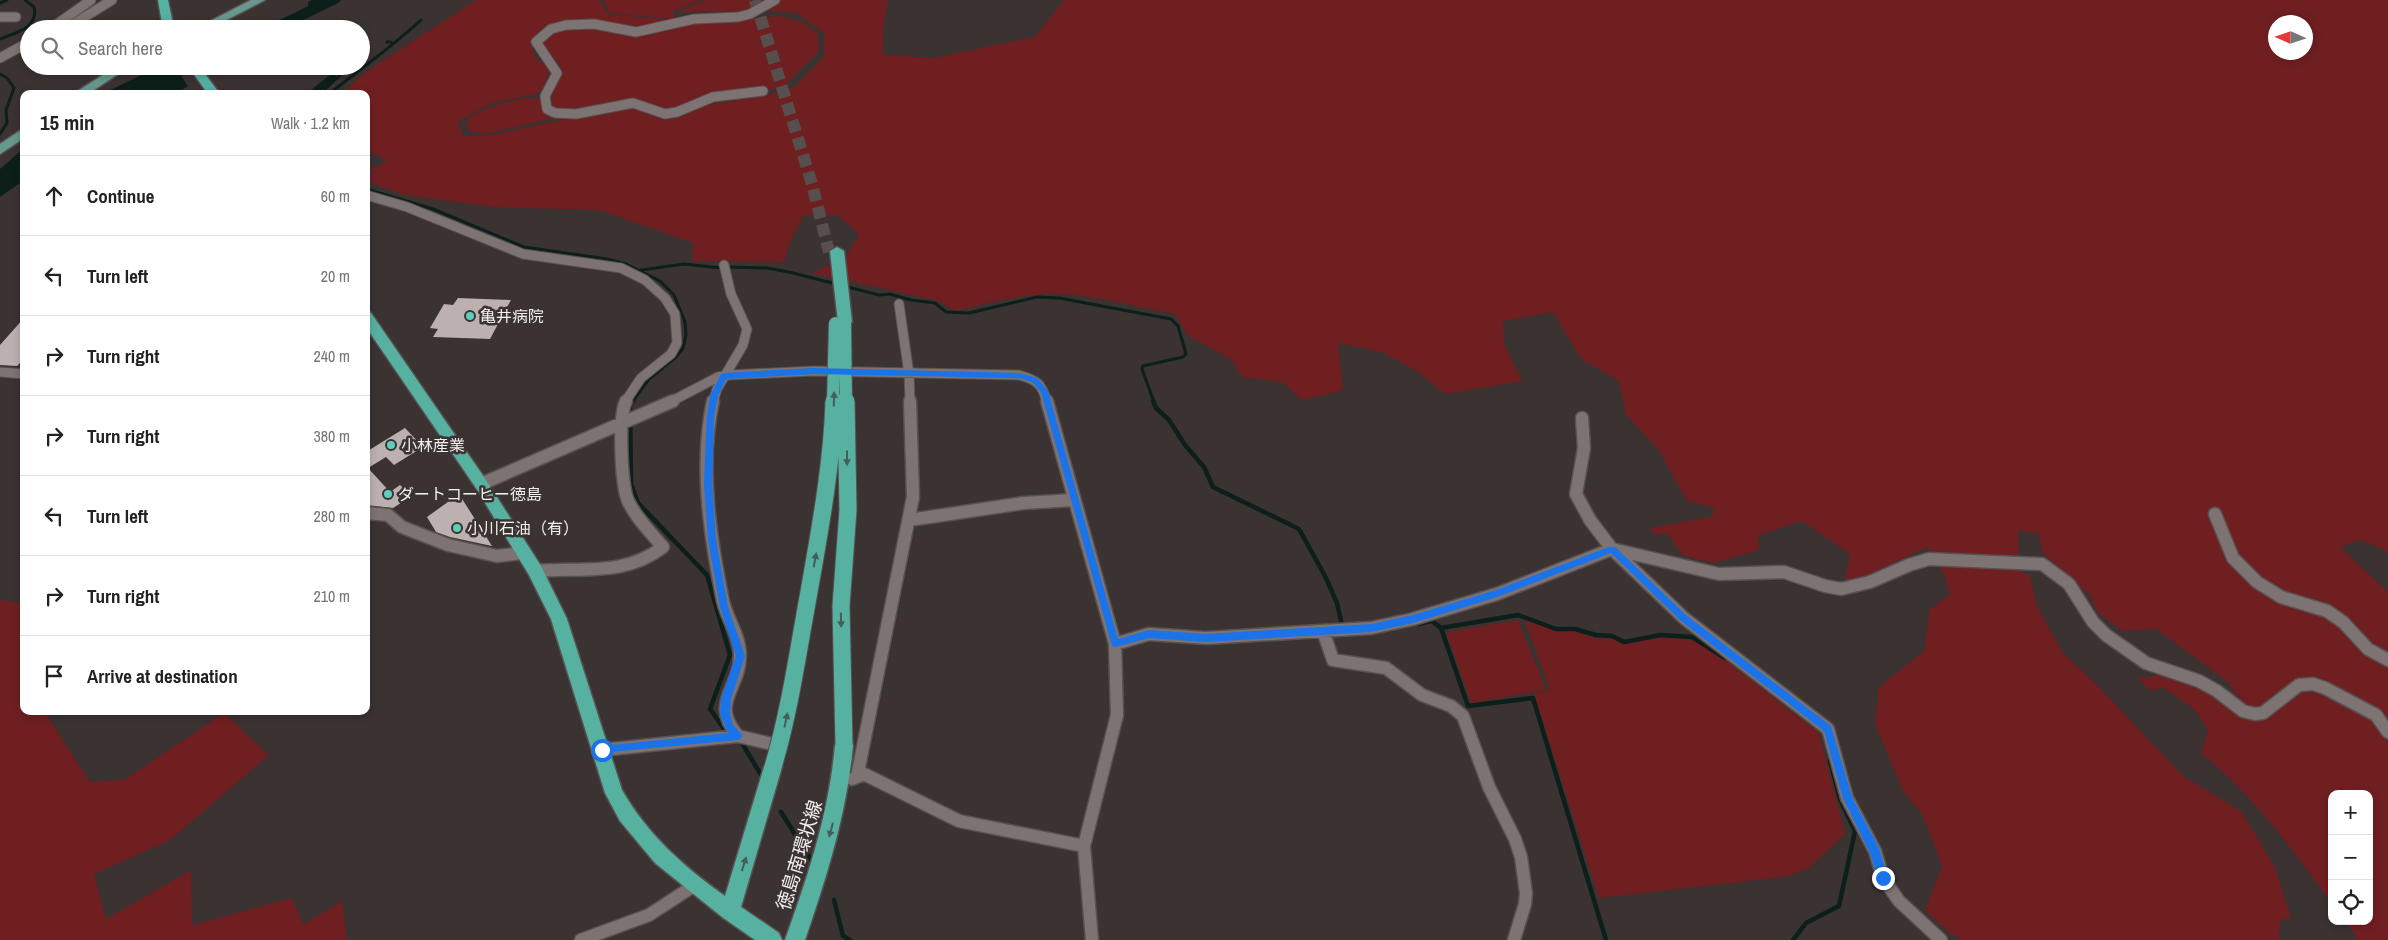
<!DOCTYPE html>
<html lang="en">
<head>
<meta charset="utf-8">
<style>
  body { margin:0; font-family:"Archivo Narrow","Noto Sans JP",sans-serif; background:#f6f6f6; color:#222 }
  .controls { position:absolute; right:15px; bottom:15px; display:grid; overflow:hidden; border-radius:10px; box-shadow:0 2px 8px #0003 }
  .controls button { width:45px; height:45px; display:grid; place-items:center; padding:0; border:0; border-bottom:1px solid #e0e0e0; background:#fff; color:#222; font:25px sans-serif }
  .compass { position:absolute; left:2268px; top:15px; width:45px; height:45px; border-radius:50%; background:#fff; box-shadow:0 2px 8px #0003; rotate:273deg }
  .stop { position:absolute; width:15px; height:15px; margin:-11px; border:4px solid #1a73e8; border-radius:50%; background:#fff }
  .stop.end { background:#1a73e8; border-color:#fff; box-shadow:0 1px 5px #0008 }
  .list { margin:0; padding:0; list-style:none }
  h2 { display:flex; justify-content:space-between; align-items:center; height:65px; margin:0; padding:0 20px; font-size:21px }
  h2 small { font-size:16px; font-weight:400; color:#767676 }
  .list li { display:grid; grid-template-columns:32px 1fr auto; gap:15px; align-items:center; box-sizing:border-box; height:80px; padding:0 20px; border-top:1px solid #e0e0e0 }
  .list b { display:block; font-size:19px; white-space:nowrap }
  .list em { font-size:16px; font-style:normal; color:#767676 }
  .icon { flex:none; width:28px; height:28px; fill:none; stroke:currentColor; stroke-width:2; stroke-linecap:round; stroke-linejoin:round }
  .map { position:relative; flex:none; width:2388px; height:940px; overflow:hidden }
  .search { position:absolute; background:#fff; box-shadow:0 2px 8px #0003; left:20px; top:20px; width:350px; height:55px; display:flex; align-items:center; gap:12px; box-sizing:border-box; padding:0 18px; border-radius:28px; color:#767676; font-size:19px }
  .panel { position:absolute; background:#fff; box-shadow:0 2px 8px #0003; left:20px; top:90px; width:350px; height:625px; border-radius:10px }
  .map>svg:first-child { display:block }
  .green { fill:#701f21; fill-rule:evenodd }
  .water { fill:#0c1f1b }
  .lines { fill:none; stroke-linecap:round; stroke-linejoin:round }
  .stream-far1 { stroke:#0c1f1b; stroke-width:3 }
  .stream { stroke:#0c1f1b; stroke-width:4.5 }
  .river { fill:#0c1f1b; fill-rule:evenodd }
  .building { fill:#bcb1b0 }
  .highway-tunnel { stroke:#574e4e; stroke-width:12; stroke-dasharray:12 6; stroke-linecap:butt }
  .minor-far1-casing { stroke:#585151; stroke-width:11 }
  .minor-casing { stroke:#585151; stroke-width:15 }
  .major-casing { stroke:#585151; stroke-width:3 }
  .highway-casing { stroke:#585151; stroke-width:3 }
  .minor-far1 { stroke:#7d7372; stroke-width:9 }
  .minor { stroke:#7d7372; stroke-width:12 }
  .major { fill:#66988e; fill-rule:evenodd }
  .highway { fill:#56b1a1; fill-rule:evenodd }
  .highway-bridge-far1-casing { stroke:#585151; stroke-width:14; stroke-linecap:butt }
  .highway-bridge-casing { stroke:#585151; stroke-width:19; stroke-linecap:butt }
  .highway-bridge-far1 { stroke:#56b1a1; stroke-width:12 }
  .highway-bridge { stroke:#56b1a1; stroke-width:17 }
  .oneway { fill:#445e59 }
  .route { fill:#1a73e8 }
  .poi-dot { fill:#5ccebb; stroke:#3b3232; stroke-width:2 }
  .labels { text-anchor:middle; stroke-width:5; stroke-linejoin:round; paint-order:stroke }
  .poi-label { font-size:16px; fill:#f3eeed; stroke:#3b3232; text-anchor:start }
  .near-street-label { font-size:19px; fill:#f3eeed; stroke:#3b3232 }
</style>
</head>
<body>
<div class="map">
<svg width="2388" height="940" viewBox="0 0 2388 940">
  <rect width="100%" height="100%" fill="#3b3232"/>
  <!-- green -->
  <path class="green" d="M 476,0 L 599,0 L 608,14 L 668,20 C 629,36 585,12 546,26 C 540,29 534,38 530,43 L 536,59 L 550,68 L 543,88 L 536,94 L 492,103 L 458,121 L 463,136 L 486,136 L 628,106 L 643,110 L 655,117 L 677,117 L 700,106 L 768,95 L 794,87 L 824,57 L 824,33 L 796,13 L 774,11 L 676,12 L 706,0 L 888,0 L 883,29 L 883,55 L 934,58 L 1034,37 L 1064,0 L 2388,0 L 2388,552 L 2361,540 L 2340,547 L 2388,592 L 2388,940 L 2358,940 L 2345,921 L 2369,921 L 2369,794 L 2332,794 L 2332,904 C 2293,850 2253,795 2201,753 L 2208,730 L 2195,710 L 2164,688 L 2149,690 L 2137,677 L 2153,677 L 2156,670 C 2169,674 2184,678 2196,684 C 2219,695 2237,723 2263,719 L 2298,693 L 2265,706 L 2249,708 L 2236,695 L 2228,682 L 2156,629 L 2123,631 L 2098,613 L 2090,595 L 2043,553 L 2038,533 L 2018,531 L 2018,568 L 2030,577 L 2037,606 L 2063,653 L 2096,684 L 2183,776 L 2241,811 L 2275,867 L 2291,918 L 2280,920 L 2279,940 L 1962,940 L 1950,933 L 1925,910 L 1942,866 L 1923,816 L 1902,789 L 1875,724 L 1879,687 L 1924,651 L 1929,610 L 1950,594 L 1945,577 L 1928,547 L 1863,577 L 1845,580 L 1850,554 L 1802,521 L 1758,535 L 1759,550 L 1713,563 L 1682,555 L 1668,534 L 1654,534 L 1650,528 L 1711,517 L 1715,508 L 1687,501 L 1658,449 L 1626,415 L 1619,381 L 1581,359 L 1553,312 L 1503,321 L 1504,344 L 1522,381 L 1445,394 L 1415,370 L 1382,352 L 1338,343 L 1343,390 L 1302,400 L 1282,382 L 1241,377 L 1232,360 L 1187,335 L 1175,314 C 1137,307 1083,292 1046,294 C 1015,296 985,304 955,311 L 938,301 L 812,273 L 846,257 L 859,234 L 838,215 L 804,215 L 788,246 L 785,262 L 692,261 L 693,243 L 599,210 L 494,207 L 404,195 L 366,181 L 366,175 L 375,173 L 366,168 L 366,166 L 376,168 L 387,160 L 370,152 L 366,153 L 366,94 L 343,94 L 361,75 ZM 2276,22 L 2306,22 L 2306,52 L 2276,52 Z
    M 603,0 L 700,0 L 673,11 L 675,19 L 610,13 Z
    M 781,16 L 804,23 L 818,34 L 818,52 L 783,87 L 664,112 L 642,101 L 621,102 L 589,109 L 555,112 L 551,96 L 562,71 L 558,62 L 543,47 L 543,42 L 553,33 L 567,28 L 594,28 L 644,34 L 705,22 Z
    M 526,98 L 542,98 L 559,117 L 485,134 L 468,131 L 467,119 C 485,107 505,102 526,98 Z
    M 0,600 L 24,604 L 24,711 L 44,711 L 90,782 L 124,780 L 224,713 L 269,755 L 170,840 L 94,874 L 106,919 L 191,870 L 192,925 L 292,898 L 303,925 L 342,901 L 347,940 L 0,940 Z
    M 1524,618 L 1555,630 L 1574,631 L 1595,638 L 1611,638 L 1623,644 L 1660,637 L 1695,640 L 1720,656 L 1819,733 L 1845,834 L 1810,867 L 1790,876 L 1599,898 L 1534,694 L 1550,690 Z
    M 1518,620 L 1546,690 L 1471,703 L 1446,632 Z"/>
  <!-- water -->
  <path class="water" d="M 312,0 L 341,0 L 309,14 L 308,2 Z
    M 160,66 L 174,66 L 188,86 L 175,94 L 102,94 Z
    M 330,75 L 340,77 L 322,94 L 317,94 L 311,90 Z
    M 24,148 L 24,180 L 0,197 L 0,169 Z"/>
  <g class="lines">
    <!-- stream-far1 -->
    <path class="stream-far1" d="M 0,3 L 7,0
      M 0,39 C 15,33 39,28 34,7 L 25,0
      M 387,42 L 391,42
      M 0,74 L 7,78 L 14,88 L 6,110 L 7,123 L 0,134
      M 330,78 L 341,70
      M 336,79 L 345,71
      M 329,94 C 360,69 392,47 421,20
      M 366,189 L 433,209 L 524,247 L 607,259 L 626,264 L 660,281 L 674,295 L 685,322 L 686,335 L 683,348 L 676,357 L 649,379 L 632,402
      M 730,267 L 767,268 L 789,272 L 879,295 L 890,294 L 911,300 L 935,303 L 946,312 L 969,313 L 1037,297 L 1059,298 L 1171,319 L 1178,326 L 1186,354 L 1183,357 L 1143,366 L 1142,369 L 1154,402
      M 641,270 L 684,264 L 721,268"/>
    <!-- stream -->
    <path class="stream" d="M 633,401 L 630,405 L 631,484 L 638,503 L 707,575 L 730,655 L 710,709 L 724,729
      M 1153,401 L 1156,408 L 1169,420 L 1185,445 L 1204,467 L 1213,487 L 1299,529 L 1325,576 L 1337,603 L 1342,625
      M 1418,624 L 1432,621 L 1441,628 L 1468,706 L 1533,698 L 1606,940
      M 1441,628 L 1518,615 L 1556,629 L 1575,629 L 1596,635 L 1612,636 L 1624,642 L 1661,635 L 1692,637 L 1725,658
      M 743,745 L 763,778
      M 781,812 L 813,863
      M 834,900 L 843,936 L 850,940
      M 1793,940 L 1806,923 L 1839,906 L 1855,831 L 1840,799 L 1830,761"/>
    <!-- river -->
    <path class="river" d="M 321,0 L 341,0 L 338,3 L 285,29 L 264,29 L 267,26 Z
      M 177,66 L 198,66 L 196,69 L 145,94 L 123,94 L 125,91 Z"/>
  </g>
  <!-- building -->
  <path class="building" d="M 458,298 L 511,300 L 490,339 L 433,337 L 438,329 L 430,328 L 444,304 L 453,305 Z
    M 24,318 L 24,359 L 17,366 L 0,365 L 0,345 Z
    M 405,428 L 423,447 L 394,465 L 386,457 L 368,468 L 390,492 L 400,485 L 412,496 L 393,508 L 366,505 L 366,452 Z
    M 459,494 L 492,546 L 450,537 L 436,532 L 427,517 Z"/>
  <g class="lines">
    <!-- highway-tunnel -->
    <path class="highway-tunnel" d="M 755,0 L 812,184 L 829,252"/>
    <defs>
      <path id="minor-far1" d="M 0,17 L 16,17
        M 50,29 L 91,0
        M 60,29 L 72,25 L 112,0
        M 0,58 L 29,42
        M 763,91 L 713,97 L 677,112 L 665,114 L 633,103 L 576,114 L 555,113 L 547,109 L 545,96 L 557,73 L 536,42 L 551,29 L 566,25 L 594,24 L 636,32 L 694,19 L 738,17 L 750,14 L 775,0
        M 366,195 L 407,207 L 523,254 L 621,268 L 645,280 L 665,298 L 675,314 L 677,343 L 671,354 L 641,378 L 625,402
        M 899,304 L 909,374 L 910,402
        M 0,372 L 24,374
        M 670,402 L 718,377 L 729,375 L 813,371 L 1019,375 C 1037,380 1042,384 1047,402
        M 713,402 L 717,389 L 743,345 L 747,329 L 731,294 L 724,265"/>
      <path id="minor" d="M 713,401 C 699,465 710,537 723,601 C 727,619 740,636 740,655 C 740,690 709,702 738,736
        M 1047,401 L 1115,644 L 1117,715 L 1084,846 L 1092,940
        M 1582,418 L 1584,448 L 1576,494 L 1590,520 L 1612,549 L 1684,618 L 1828,729 L 1847,798 L 1875,851 L 1883,878 L 1899,901 L 1941,940
        M 481,484 L 673,401
        M 366,513 L 388,515 L 402,527 L 448,545 L 497,556 L 523,553
        M 2215,514 L 2233,558 L 2257,582 L 2281,597 L 2327,611 L 2343,622 L 2368,649 L 2388,660
        M 909,520 L 1024,503 L 1073,500
        M 535,571 C 581,567 624,577 663,547 C 651,533 636,518 628,501 C 621,484 618,417 626,401
        M 1323,631 L 1333,660 L 1386,668 L 1422,695 L 1451,706 L 1463,716 L 1489,787 L 1515,839 L 1521,857 L 1526,893 L 1525,904 L 1514,940
        M 1115,644 L 1149,634 L 1206,638 L 1371,628 L 1413,619 L 1497,594 L 1612,549 L 1719,574 L 1784,572 L 1825,586 L 1841,589 L 1870,582 L 1909,565 L 1929,559 L 2042,564 L 2069,584 L 2093,622 L 2106,635 L 2146,663 L 2199,681 L 2217,691 L 2243,711 L 2255,714 L 2263,713 L 2299,685 L 2313,684 L 2325,688 L 2376,715 L 2388,732
        M 602,750 L 738,736 L 772,744
        M 857,777 L 913,497 L 910,401
        M 852,779 L 864,774 L 959,821 L 1084,846
        M 581,940 L 649,915 L 695,885"/>
      <path id="major" d="M 251,0 L 265,0 L 209,29 L 195,29 Z
        M 117,66 L 130,66 L 88,94 L 73,94 Z
        M 24,128 L 24,138 L 0,154 L 0,144 Z"/>
      <path id="highway" d="M 158,0 L 168,0 L 174,29 L 163,29 Z
        M 188,66 L 199,66 L 220,94 L 208,94 Z
        M 837,247 L 844,251 L 852,322 L 845,327 L 838,322 L 830,251 Z
        M 366,311 L 371,313 L 486,480 L 541,566 L 567,619 L 622,790 C 647,834 684,867 725,896 L 764,767 L 767,761 L 773,759 L 779,761 L 782,767 L 741,907 L 779,933 L 782,940 L 755,940 L 722,917 L 655,863 L 620,821 L 605,793 L 551,619 L 529,575 L 476,488 L 366,327 Z
        M 844,737 L 850,739 L 853,745 C 847,813 827,876 805,940 L 785,940 C 808,876 829,813 835,745 L 838,739 Z"/>
    </defs>
    <!-- minor-far1 casing -->
    <use href="#minor-far1" class="minor-far1-casing"/>
    <!-- minor casing -->
    <use href="#minor" class="minor-casing"/>
    <!-- major casing -->
    <use href="#major" class="major-casing"/>
    <!-- highway casing -->
    <use href="#highway" class="highway-casing"/>
    <!-- minor-far1 -->
    <use href="#minor-far1" class="minor-far1"/>
    <!-- minor -->
    <use href="#minor" class="minor"/>
    <!-- major -->
    <use href="#major" class="major"/>
    <!-- highway -->
    <use href="#highway" class="highway"/>
    <defs>
      <path id="highway-bridge-far1" d="M 845,322 L 846,402
        M 833,402 L 835,323"/>
      <path id="highway-bridge" d="M 844,745 L 841,606 L 848,510 L 846,401
        M 773,767 C 790,710 798,651 809,592 C 820,529 832,465 834,401"/>
    </defs>
    <!-- highway-bridge-far1 casing -->
    <use href="#highway-bridge-far1" class="highway-bridge-far1-casing"/>
    <!-- highway-bridge casing -->
    <use href="#highway-bridge" class="highway-bridge-casing"/>
    <!-- highway-bridge-far1 -->
    <use href="#highway-bridge-far1" class="highway-bridge-far1"/>
    <!-- highway-bridge -->
    <use href="#highway-bridge" class="highway-bridge"/>
  </g>
  <!-- one-way arrows -->
  <defs><path id="oneway-solid" d="M-6-.8H1V-3.2L6.5 0L1 3.2V.8H-6Z" transform="scale(1.25)"/></defs>
  <g class="oneway">
    <use href="#oneway-solid" transform="translate(834 399) rotate(-88)"/>
    <use href="#oneway-solid" transform="translate(847 458) rotate(90)"/>
    <use href="#oneway-solid" transform="translate(815 560) rotate(-80)"/>
    <use href="#oneway-solid" transform="translate(841 620) rotate(89)"/>
    <use href="#oneway-solid" transform="translate(786 720) rotate(-78)"/>
    <use href="#oneway-solid" transform="translate(831 830) rotate(105)"/>
    <use href="#oneway-solid" transform="translate(744 864) rotate(-73)"/>
  </g>
  <!-- route -->
  <path class="route" d="M 813,368 L 1019,373 L 1037,378 L 1048,391 L 1118,639 L 1149,630 L 1206,634 L 1371,624 L 1413,615 L 1496,590 L 1609,547 L 1615,547 L 1687,616 L 1831,726 L 1852,797 L 1879,848 L 1888,878 L 1886,882 L 1879,882 L 1870,853 L 1843,798 L 1824,731 L 1681,621 L 1611,553 L 1497,597 L 1413,623 L 1371,632 L 1206,642 L 1149,638 L 1115,647 L 1112,646 L 1041,392 L 1032,382 L 1019,378 L 813,374 L 726,379 L 718,396 L 714,416 L 712,483 L 716,540 L 728,607 L 745,656 L 731,699 L 730,714 L 733,725 L 743,736 L 738,740 L 598,753 L 598,747 L 602,746 L 728,733 L 720,714 L 721,699 L 736,656 L 720,607 L 708,540 L 704,483 L 707,416 L 710,396 L 721,374 L 724,373 Z"/>
  <!-- markers -->
  <g class="poi-dot">
    <circle cx="470" cy="316" r="5"/>
    <circle cx="391" cy="445" r="5"/>
    <circle cx="388" cy="494" r="5"/>
    <circle cx="457" cy="528" r="5"/>
  </g>
  <g class="labels">
    <!-- poi labels -->
    <g class="poi-label">
      <text x="480" y="322">亀井病院</text>
      <text x="401" y="451">小林産業</text>
      <text x="398" y="500">ダートコーヒー徳島</text>
      <text x="467" y="534">小川石油（有）</text>
    </g>
    <!-- near-street labels -->
    <g class="near-street-label">
      <text transform="translate(799 855) rotate(-73)" y="7">徳島南環状線</text>
    </g>
  </g>
</svg>
<div class="controls">
<button>+</button>
<button>−</button>
<button><svg class="icon" aria-label="locate" viewBox="0 0 24 24"><circle cx="12" cy="12" r="6"/><path d="M12 2v4M12 18v4M2 12h4M18 12h4"/></svg></button>
</div>
<svg class="compass" viewBox="-18 -18 36 36"><path d="M0-13l5 13h-10z" fill="#e53935"/><path d="M0 13l5-13h-10z" fill="#767676"/></svg>
<div class="stop" style="left:602px;top:750px"></div>
<div class="stop end" style="left:1883px;top:878px"></div>
<div class="search"><svg class="icon" aria-label="search" viewBox="0 0 24 24"><circle cx="10" cy="10" r="6"/><path d="M15 15l6 6"/></svg>Search here</div>
<section class="panel">
<h2>15 min<small>Walk · 1.2 km</small></h2>
<ul class="list">
<li><svg class="icon" aria-label="ahead" viewBox="0 0 24 24"><path d="M12 20V5M6 11l6-6 6 6"/></svg><div><b>Continue</b></div><em>60 m</em></li>
<li><svg class="icon" aria-label="left" viewBox="0 0 24 24"><path d="M17 20v-9H6M10 6l-5 5 5 5"/></svg><div><b>Turn left</b></div><em>20 m</em></li>
<li><svg class="icon" aria-label="right" viewBox="0 0 24 24"><path d="M7 20v-9h11M14 6l5 5-5 5"/></svg><div><b>Turn right</b></div><em>240 m</em></li>
<li><svg class="icon" aria-label="right" viewBox="0 0 24 24"><path d="M7 20v-9h11M14 6l5 5-5 5"/></svg><div><b>Turn right</b></div><em>380 m</em></li>
<li><svg class="icon" aria-label="left" viewBox="0 0 24 24"><path d="M17 20v-9H6M10 6l-5 5 5 5"/></svg><div><b>Turn left</b></div><em>280 m</em></li>
<li><svg class="icon" aria-label="right" viewBox="0 0 24 24"><path d="M7 20v-9h11M14 6l5 5-5 5"/></svg><div><b>Turn right</b></div><em>210 m</em></li>
<li><svg class="icon" aria-label="arrive" viewBox="0 0 24 24"><path d="M6 21V4h12l-3 4 3 4H6"/></svg><div><b>Arrive at destination</b></div></li>
</ul>
</section>
</div>
</body>
</html>
